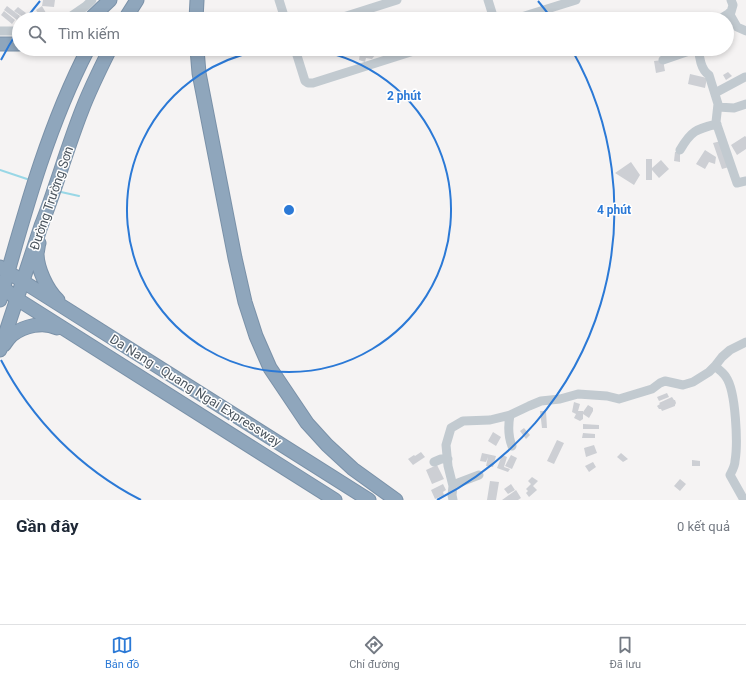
<!DOCTYPE html>
<html lang="vi">
<head>
<meta charset="utf-8">
<style>
  body { margin:0; font-family:Roboto,sans-serif; background:#f6f6f7; color:#1f2937 }
  .list { margin:0; padding:0; list-style:none }
  h2 { display:flex; justify-content:space-between; align-items:center; height:52px; margin:0; padding:0 16px; font-size:17px }
  h2 small { font-size:13px; font-weight:400; color:#747a83 }
  .icon { flex:none; width:22px; height:22px; fill:none; stroke:currentColor; stroke-width:2; stroke-linecap:round; stroke-linejoin:round }
  .map { position:relative; flex:none; width:746px; height:500px; overflow:hidden }
  .search { position:absolute; background:#fff; box-shadow:0 2px 6px #0003; left:12px; right:12px; top:12px; height:44px; display:flex; align-items:center; gap:10px; box-sizing:border-box; padding:0 14px; border-radius:22px; color:#747a83; font-size:15px }
  .sheet { height:124px; background:#fff }
  nav { display:flex; justify-content:space-around; align-items:center; box-sizing:border-box; height:56px; border-top:1px solid #e0e1e3; background:#fff; font-size:11px; color:#747a83 }
  nav a { display:grid; justify-items:center; gap:2px }
  nav .on { color:#2b79d6 }
  .map>svg:first-child { display:block }
  .lines { fill:none; stroke-linecap:round; stroke-linejoin:round }
  .stream { stroke:#98d7e6; stroke-width:2 }
  .building { fill:#cdcfd4 }
  .highway-casing { stroke:#7a91a8; stroke-width:15 }
  .minor { stroke:#c2cad0; stroke-width:9 }
  .highway { stroke:#8fa6bc; stroke-width:13 }
  .ring { fill:none; stroke:#2b79d6; stroke-width:2 }
  .labels { text-anchor:middle; stroke-width:3; stroke-linejoin:round; paint-order:stroke }
  .street-label { font-size:13px; fill:#4c565f; stroke:#fff }
  .centre { fill:#2b79d6; stroke:#fff; stroke-width:2 }
  .ring-label { font-size:12px; text-anchor:middle; font-weight:bold; fill:#2b79d6; stroke:#fff; stroke-width:3; stroke-linejoin:round; paint-order:stroke }
</style>
</head>
<body>
<div class="map">
<svg width="746" height="500" viewBox="0 0 746 500">
  <rect width="100%" height="100%" fill="#f5f3f3"/>
  <g class="lines">
    <!-- stream -->
    <path class="stream" d="M 0,170 L 27,179
      M 61,192 L 79,196"/>
  </g>
  <!-- building -->
  <path class="building" d="M 43,0 L 55,0 L 54,7 L 42,6 Z
    M 7,6 L 20,16 L 17,20 L 4,10 Z
    M 42,6 L 46,13 L 40,16 L 36,10 Z
    M 18,7 L 26,13 L 23,17 L 14,11 Z
    M 4,11 L 15,20 L 12,24 L 1,15 Z
    M 360,53 L 367,55 L 375,55 L 372,59 L 366,58 L 365,62 L 359,60 Z
    M 663,60 L 665,71 L 656,73 L 654,61 Z
    M 728,72 L 732,76 L 726,80 L 723,75 Z
    M 690,74 L 707,78 L 705,88 L 688,84 Z
    M 745,136 L 746,137 L 746,149 L 737,155 L 731,145 Z
    M 721,141 L 729,167 L 722,169 L 713,143 Z
    M 705,150 L 716,157 L 715,164 L 709,162 L 705,169 L 696,164 Z
    M 675,152 L 680,152 L 680,162 L 674,161 Z
    M 646,159 L 652,159 L 652,168 L 661,160 L 669,169 L 659,178 L 652,170 L 652,180 L 646,180 Z
    M 631,162 L 640,175 L 634,185 L 615,173 Z
    M 667,393 L 669,397 L 659,401 L 657,397 Z
    M 672,397 L 674,400 L 675,400 L 676,403 L 675,405 L 675,406 L 662,411 L 661,409 L 659,409 L 657,406 L 660,404 L 659,403 Z
    M 574,402 L 580,404 L 578,411 L 583,411 L 583,412 L 588,405 L 593,408 L 593,411 L 589,418 L 583,414 L 583,419 L 580,421 L 574,418 L 576,414 L 572,412 Z
    M 540,411 L 546,411 L 547,428 L 542,428 Z
    M 583,424 L 599,425 L 599,429 L 583,429 Z
    M 524,428 L 530,435 L 526,439 L 520,431 Z
    M 493,432 L 501,437 L 496,446 L 488,441 Z
    M 583,433 L 595,434 L 595,438 L 582,438 Z
    M 557,440 L 564,443 L 554,464 L 547,461 Z
    M 594,445 L 597,453 L 586,457 L 584,448 Z
    M 421,452 L 425,457 L 413,465 L 408,459 L 414,455 L 415,456 Z
    M 482,453 L 496,456 L 493,467 L 486,466 L 488,457 L 486,462 L 480,461 Z
    M 621,453 L 628,459 L 623,462 L 617,457 Z
    M 502,455 L 507,457 L 504,467 L 510,469 L 508,472 L 497,468 Z
    M 511,455 L 517,458 L 512,469 L 505,466 Z
    M 692,460 L 700,461 L 700,466 L 692,466 Z
    M 593,462 L 596,467 L 589,472 L 585,466 Z
    M 437,465 L 444,479 L 432,484 L 426,470 Z
    M 532,477 L 538,481 L 533,486 L 537,490 L 529,497 L 526,493 L 528,491 L 526,489 L 531,484 L 528,481 Z
    M 680,479 L 686,484 L 680,491 L 674,486 Z
    M 490,481 L 499,482 L 496,500 L 487,500 Z
    M 443,484 L 446,490 L 443,492 L 444,495 L 435,499 L 431,490 Z
    M 511,484 L 515,490 L 508,494 L 504,489 Z
    M 516,490 L 521,498 L 518,500 L 502,500 Z"/>
  <g class="lines">
    <defs>
      <path id="highway" d="M 90,19 L 110,0
        M 125,19 L 137,0
        M 196,19 L 197,0
        M 0,44 L 19,44
        M 197,49 L 199,73 L 235,258 L 245,302 L 256,336 L 270,368 L 307,423 L 327,445 L 353,469 L 396,500
        M 39,243 C 38,246 38,250 37,253 C 37,268 47,290 58,300
        M 0,267 L 369,500
        M 0,285 L 17,299 L 335,500
        M 0,300 C 24,215 47,128 88,49
        M 4,345 C 6,342 9,338 12,335 C 24,326 43,321 57,328
        M 0,350 L 41,226 C 56,188 67,148 82,110 C 90,89 100,69 110,49"/>
    </defs>
    <!-- highway casing -->
    <use href="#highway" class="highway-casing"/>
    <!-- minor -->
    <path class="minor" d="M 279,0 L 285,19
      M 488,0 L 494,19
      M 729,13 L 737,27 L 746,31
      M 67,19 L 86,6 L 92,0
      M 337,19 L 397,0
      M 515,19 L 576,0
      M 720,19 L 731,12 L 733,5 L 731,0
      M 0,31 L 19,31
      M 295,49 L 305,81 L 308,83 L 313,83 L 420,49
      M 699,49 C 699,57 701,70 709,75 L 718,104 L 716,122 L 737,183 L 746,181
      M 663,60 L 695,49
      M 715,93 L 745,77
      M 718,107 L 734,108 L 746,104
      M 680,150 C 691,131 696,129 717,124
      M 715,366 C 719,370 724,373 726,377 C 736,391 738,444 735,461 C 735,466 732,471 730,475 L 744,500
      M 510,415 C 508,426 508,436 512,446
      M 434,462 L 441,459 L 448,459
      M 453,486 L 448,466 L 446,445 L 451,428 L 463,421 L 490,420 L 510,415 L 529,406 L 541,401 L 560,399 L 578,394 L 607,396 L 619,399 L 652,389 L 660,383 L 665,381 L 683,385 L 693,382 L 709,372 L 715,366 L 722,357 L 730,350 L 746,342
      M 453,500 L 452,495 L 453,486 L 458,483 L 479,475"/>
    <!-- highway -->
    <use href="#highway" class="highway"/>
  </g>
  <!-- distance rings -->
  <g class="ring">
    <path d="M307 49A162 162 0 1 1 271 49"/>
    <path d="M141 500A325 325 0 0 1 1 360M1 60A325 325 0 0 1 18 31M26 19A325 325 0 0 1 40 1M538 1A325 325 0 0 1 552 19M572 50A325 325 0 0 1 437 500"/>
  </g>
  <g class="labels">
    <!-- street labels -->
    <g class="street-label">
      <text transform="translate(51 198) rotate(-71)" y="5">Đường Trường Sơn</text>
      <text transform="translate(196 390) rotate(32)" y="5">Da Nang - Quang Ngai Expressway</text>
    </g>
  </g>
  <circle cx="289" cy="210" r="6" class="centre"/>
  <g class="ring-label">
    <text x="404" y="100">2 phút</text>
    <text x="614" y="214">4 phút</text>
  </g>
</svg>
<div class="search"><svg class="icon" aria-label="search" viewBox="0 0 24 24"><circle cx="10" cy="10" r="6"/><path d="M15 15l6 6"/></svg>Tìm kiếm</div>
</div>
<section class="sheet">
<h2>Gần đây<small>0 kết quả</small></h2>
<ul class="list">
</ul>
</section>
<nav>
<a class="on"><svg class="icon" aria-label="map" viewBox="0 0 24 24"><path d="M3 6l6-2 6 2 6-2v14l-6 2-6-2-6 2zM9 4v14M15 6v14"/></svg>Bản đồ</a>
<a><svg class="icon" aria-label="directions" viewBox="0 0 24 24"><path d="M12 3l9 9-9 9-9-9zM9 14v-3h6M13 9l2 2-2 2"/></svg>Chỉ đường</a>
<a><svg class="icon" aria-label="saved" viewBox="0 0 24 24"><path d="M7 4h10v16l-5-4-5 4z"/></svg>Đã lưu</a>
</nav>
</body>
</html>
